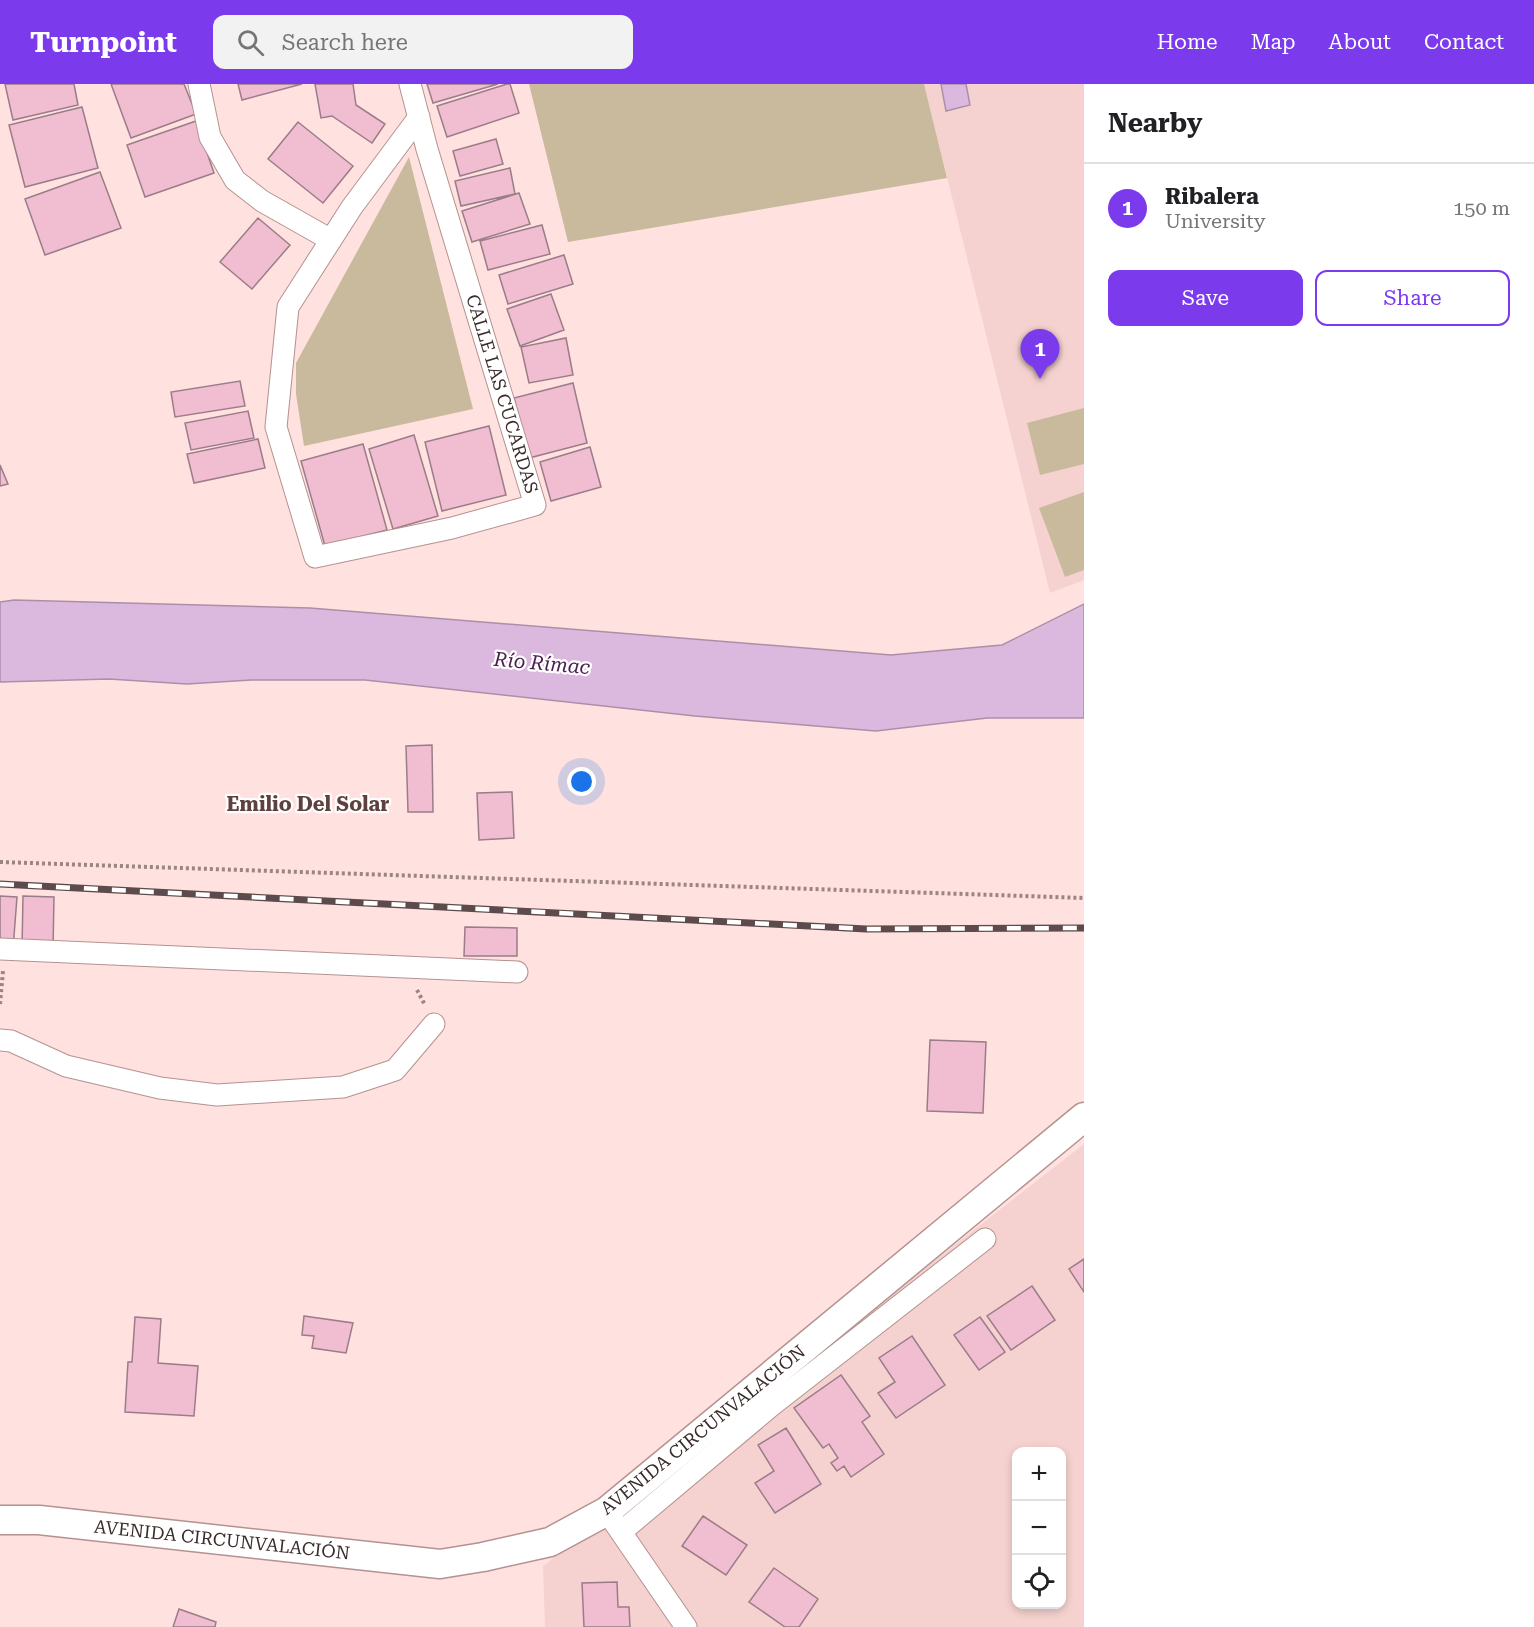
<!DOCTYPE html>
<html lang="en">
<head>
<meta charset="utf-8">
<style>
  body { margin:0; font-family:"Roboto Serif",serif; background:#f2f2f2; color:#202124 }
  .controls { position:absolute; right:18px; bottom:18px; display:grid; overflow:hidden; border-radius:12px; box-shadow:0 3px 9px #0003 }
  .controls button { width:54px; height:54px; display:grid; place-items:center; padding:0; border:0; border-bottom:2px solid #e0e0e0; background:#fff; color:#202124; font:30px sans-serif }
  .you { position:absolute; left:582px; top:698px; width:21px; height:21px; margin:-15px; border:4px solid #fff; border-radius:50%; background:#1a73e8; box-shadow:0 0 0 9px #1a73e833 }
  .badge { display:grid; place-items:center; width:39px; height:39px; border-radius:50%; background:#7c3aed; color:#fff; font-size:20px; font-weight:700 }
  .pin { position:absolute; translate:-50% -50px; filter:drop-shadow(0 2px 3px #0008) }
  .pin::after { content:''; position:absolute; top:32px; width:21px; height:18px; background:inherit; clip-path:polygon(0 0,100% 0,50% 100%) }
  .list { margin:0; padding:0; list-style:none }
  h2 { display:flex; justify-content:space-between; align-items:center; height:78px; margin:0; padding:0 24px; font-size:26px }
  h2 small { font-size:20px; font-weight:400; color:#757577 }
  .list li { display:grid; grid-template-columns:39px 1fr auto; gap:18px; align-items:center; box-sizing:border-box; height:90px; padding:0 24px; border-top:2px solid #e0e0e0 }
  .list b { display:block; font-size:22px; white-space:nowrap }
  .list p { margin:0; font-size:20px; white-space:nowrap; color:#757577 }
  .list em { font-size:20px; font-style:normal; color:#757577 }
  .actions { display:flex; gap:12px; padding:18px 24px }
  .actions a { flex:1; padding:14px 0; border:2px solid #7c3aed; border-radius:12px; text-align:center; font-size:21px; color:#7c3aed }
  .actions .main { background:#7c3aed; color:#fff }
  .icon { flex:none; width:33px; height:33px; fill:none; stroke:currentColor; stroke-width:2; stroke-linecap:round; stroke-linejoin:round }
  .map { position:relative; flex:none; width:1084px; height:1543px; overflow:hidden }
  header { display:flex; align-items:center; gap:36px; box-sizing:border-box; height:84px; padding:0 30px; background:#7c3aed; color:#fff }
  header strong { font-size:28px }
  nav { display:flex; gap:33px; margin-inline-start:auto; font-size:21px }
  .search { width:420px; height:54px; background:#f2f2f2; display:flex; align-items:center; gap:15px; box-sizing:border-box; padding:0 21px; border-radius:12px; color:#757577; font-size:22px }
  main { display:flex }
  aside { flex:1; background:#fff }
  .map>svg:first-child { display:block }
  .built { fill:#f5d2cf; fill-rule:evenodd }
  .green { fill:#c9ba9e }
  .water { fill:#dbb9df; stroke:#ab8fa9; stroke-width:1.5 }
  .building { fill:#f0bdd1; stroke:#9b7c89; stroke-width:1.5 }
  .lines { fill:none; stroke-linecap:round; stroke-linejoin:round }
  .street-casing { stroke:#b4928f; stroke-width:23 }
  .secondary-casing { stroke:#b4928f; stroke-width:31 }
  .path { stroke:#9b8583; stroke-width:4; stroke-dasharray:3 3; stroke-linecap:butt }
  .street { stroke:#fff; stroke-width:21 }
  .secondary { stroke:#fff; stroke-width:28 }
  .rail-casing { stroke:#5c4b4a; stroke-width:7 }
  .rail { stroke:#fff; stroke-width:4.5; stroke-dasharray:14; stroke-linecap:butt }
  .labels { text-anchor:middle; stroke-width:4.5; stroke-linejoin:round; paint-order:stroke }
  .street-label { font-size:18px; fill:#3a2c2b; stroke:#fff }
  .water-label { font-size:20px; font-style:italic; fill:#491f4f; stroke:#fff }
  .neighbourhood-label { font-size:20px; font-weight:bold; fill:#5e413f; stroke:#fff }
</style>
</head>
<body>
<header>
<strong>Turnpoint</strong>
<div class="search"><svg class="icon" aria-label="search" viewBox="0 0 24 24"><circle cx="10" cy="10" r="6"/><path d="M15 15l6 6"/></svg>Search here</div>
<nav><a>Home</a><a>Map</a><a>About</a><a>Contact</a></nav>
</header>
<main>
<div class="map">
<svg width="1084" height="1543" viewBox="0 0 1084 1543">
  <rect width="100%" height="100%" fill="#ffe1df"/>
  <!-- built -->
  <path class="built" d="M 924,0 L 1084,0 L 1084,496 L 1050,509 Z
    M 1084,1060 L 1084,1543 L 545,1543 L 543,1482 ZM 1016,1368 L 1062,1368 L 1062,1520 L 1016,1520 Z"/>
  <!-- green -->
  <path class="green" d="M 529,0 L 924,0 L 947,94 L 568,158 Z
    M 409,73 L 473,325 L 304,362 L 296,310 L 296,279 Z
    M 1084,324 L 1084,380 L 1040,391 L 1027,339 Z
    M 1084,408 L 1084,486 L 1065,493 L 1039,424 Z"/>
  <!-- water -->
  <path class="water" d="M 941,0 L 966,0 L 970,21 L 946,27 Z
    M 14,516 L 310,524 L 891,571 L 1002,561 L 1084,520 L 1084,634 L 987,634 L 876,647 L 695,632 L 365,596 L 251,596 L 187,600 L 109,595 L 0,598 L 0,518 Z"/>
  <!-- building -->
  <path class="building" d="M 5,0 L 74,0 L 78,21 L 13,36 Z
    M 111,0 L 184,0 L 196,30 L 131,54 Z
    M 238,0 L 302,0 L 242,16 Z
    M 315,0 L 353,0 L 356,21 L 385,40 L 372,59 L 332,32 L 321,34 Z
    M 427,0 L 498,0 L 433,19 Z
    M 507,0 L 510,0 L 519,29 L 447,53 L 437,22 Z
    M 82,23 L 98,84 L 25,103 L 9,41 Z
    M 196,37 L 214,89 L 145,113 L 127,61 Z
    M 298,38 L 353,82 L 323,119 L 268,75 Z
    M 496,55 L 503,80 L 460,92 L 453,67 Z
    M 510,84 L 515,110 L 461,122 L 455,97 Z
    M 100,88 L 121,144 L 45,171 L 25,115 Z
    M 519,109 L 530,140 L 472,158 L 462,127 Z
    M 258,134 L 290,161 L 252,205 L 220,178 Z
    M 542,141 L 550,170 L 488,186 L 480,157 Z
    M 564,171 L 573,200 L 508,220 L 499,191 Z
    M 551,210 L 564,246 L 520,262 L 507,225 Z
    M 566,254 L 573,291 L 529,299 L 521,263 Z
    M 240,297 L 245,322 L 175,333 L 171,308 Z
    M 573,299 L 587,359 L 529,374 L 514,314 Z
    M 248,327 L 254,354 L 191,366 L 185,339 Z
    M 489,342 L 506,411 L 442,427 L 425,358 Z
    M 414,351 L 438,432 L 393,445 L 369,365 Z
    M 258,355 L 265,384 L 194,399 L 187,370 Z
    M 363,360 L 387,446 L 325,462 L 301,377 Z
    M 590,363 L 601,403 L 551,417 L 540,378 Z
    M 0,381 L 8,400 L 0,402 Z
    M 432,661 L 433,728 L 408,728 L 406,662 Z
    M 512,708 L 514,754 L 479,756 L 477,709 Z
    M 0,812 L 17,813 L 13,865 L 0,864 Z
    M 23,812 L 54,813 L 53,865 L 22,864 Z
    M 465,843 L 517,844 L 517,872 L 464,872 Z
    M 930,956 L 986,958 L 983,1029 L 927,1027 Z
    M 1084,1175 L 1084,1208 L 1069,1185 Z
    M 1032,1202 L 1055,1236 L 1011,1266 L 987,1232 Z
    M 304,1232 L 353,1239 L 346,1269 L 312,1264 L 314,1252 L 302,1251 Z
    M 135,1233 L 161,1235 L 158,1279 L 198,1282 L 194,1332 L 125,1328 L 128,1278 L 132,1278 Z
    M 980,1233 L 1005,1268 L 979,1286 L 954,1251 Z
    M 912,1252 L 945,1301 L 896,1334 L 878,1309 L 895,1298 L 879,1274 Z
    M 841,1291 L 870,1332 L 862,1338 L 884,1370 L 851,1393 L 844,1382 L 837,1387 L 831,1379 L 838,1374 L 829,1360 L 823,1364 L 794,1324 Z
    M 786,1344 L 821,1400 L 775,1429 L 755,1399 L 774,1387 L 758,1361 Z
    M 703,1432 L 747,1461 L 726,1491 L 682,1462 Z
    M 774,1484 L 818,1515 L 799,1543 L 785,1543 L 749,1518 Z
    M 617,1498 L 618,1523 L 629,1523 L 630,1543 L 584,1543 L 582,1499 Z
    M 179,1525 L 216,1538 L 215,1543 L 173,1543 Z"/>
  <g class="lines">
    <defs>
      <path id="street" d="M 199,0 L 210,53 L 235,96 L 262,117 L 331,156
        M 410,0 L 427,65 L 535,421 L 452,444 L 315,473 L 276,343 L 288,223 L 352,123 L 419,33
        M 0,865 L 517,888
        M 0,956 L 11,957 L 66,982 L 160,1004 L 217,1011 L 343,1003 L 395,986 L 434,940
        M 614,1438 L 686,1543
        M 621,1448 L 771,1322 L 985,1155"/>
      <path id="secondary" d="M 0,1436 L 39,1436 L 440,1480 L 483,1473 L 550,1458 L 607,1427 L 1084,1033"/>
    </defs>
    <!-- street casing -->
    <use href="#street" class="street-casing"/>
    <!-- secondary casing -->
    <use href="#secondary" class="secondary-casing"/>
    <!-- path -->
    <path class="path" d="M 0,778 L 1084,814
      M 417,906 L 425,921
      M 0,920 L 3,887"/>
    <!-- street -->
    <use href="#street" class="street"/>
    <!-- secondary -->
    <use href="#secondary" class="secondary"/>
    <defs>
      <path id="rail" d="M 0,800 L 866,845 L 1084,844"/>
    </defs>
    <!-- rail casing -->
    <use href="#rail" class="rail-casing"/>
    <!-- rail -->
    <use href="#rail" class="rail"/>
  </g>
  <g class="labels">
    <!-- street labels -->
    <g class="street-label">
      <text transform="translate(502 310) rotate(73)" y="6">CALLE LAS CUCARDAS</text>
      <text transform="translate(703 1346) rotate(-39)" y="6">AVENIDA CIRCUNVALACIÓN</text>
      <text transform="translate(222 1456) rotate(6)" y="6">AVENIDA CIRCUNVALACIÓN</text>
    </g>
    <!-- water labels -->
    <g class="water-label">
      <text transform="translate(542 579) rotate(5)" y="7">Río Rímac</text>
    </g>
    <!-- neighbourhood labels -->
    <g class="neighbourhood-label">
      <text x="308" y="727">Emilio Del Solar</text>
    </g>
  </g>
</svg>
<div class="controls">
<button>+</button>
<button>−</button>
<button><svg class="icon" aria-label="locate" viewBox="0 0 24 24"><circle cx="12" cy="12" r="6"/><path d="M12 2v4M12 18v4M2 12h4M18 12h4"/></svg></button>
</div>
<div class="you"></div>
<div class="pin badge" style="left:1040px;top:295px">1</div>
</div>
<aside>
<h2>Nearby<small></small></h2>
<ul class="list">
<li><span class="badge">1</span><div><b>Ribalera</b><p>University</p></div><em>150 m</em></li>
</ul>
<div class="actions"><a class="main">Save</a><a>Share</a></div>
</aside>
</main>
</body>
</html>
